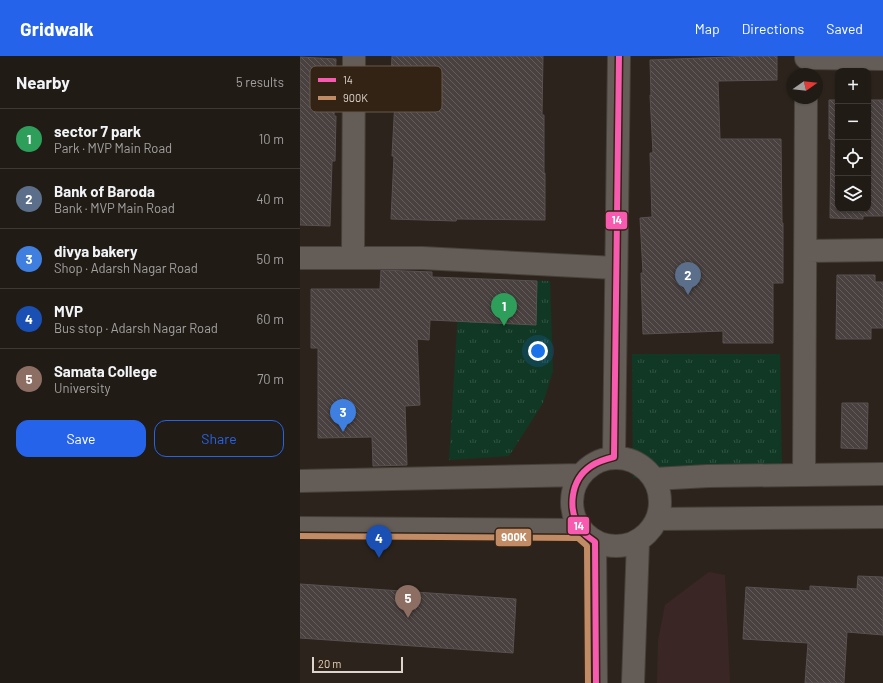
<!DOCTYPE html>
<html lang="en">
<head>
<meta charset="utf-8">
<style>
  body { margin:0; font-family:Barlow,sans-serif; background:#2d2822; color:#f1f3f6 }
  .controls { position:absolute; right:12px; top:12px; display:grid; overflow:hidden; border-radius:8px; box-shadow:0 1px 3px #0004 }
  .controls button { width:36px; height:36px; display:grid; place-items:center; padding:0; border:0; border-bottom:1px solid #3e3934; background:#211b15; color:#f1f3f6; font:20px sans-serif }
  .compass { position:absolute; left:487px; top:12px; width:36px; height:36px; border-radius:50%; background:#211b15; box-shadow:0 1px 3px #0004; rotate:76deg }
  .scale { position:absolute; left:12px; bottom:10px; width:91px; box-sizing:border-box; padding-left:4px; border:2px solid #ded4cb; border-top:0; font-size:11px; line-height:14px; white-space:nowrap; color:#ded4cb; -webkit-text-stroke:3px #332315; paint-order:stroke }
  .you { position:absolute; left:238px; top:295px; width:14px; height:14px; margin:-10px; border:3px solid #fff; border-radius:50%; background:#1a73e8; box-shadow:0 0 0 6px #1a73e833 }
  .badge { display:grid; place-items:center; width:26px; height:26px; border-radius:50%; background:#2563eb; color:#fff; font-size:13px; font-weight:700 }
  .pin { position:absolute; translate:-50% -33px; filter:drop-shadow(0 1px 2px #0008) }
  .pin::after { content:''; position:absolute; top:21px; width:14px; height:12px; background:inherit; clip-path:polygon(0 0,100% 0,50% 100%) }
  .list { margin:0; padding:0; list-style:none }
  h2 { display:flex; justify-content:space-between; align-items:center; height:52px; margin:0; padding:0 16px; font-size:17px }
  h2 small { font-size:13px; font-weight:400; color:#a2a1a0 }
  .list li { display:grid; grid-template-columns:26px 1fr auto; gap:12px; align-items:center; box-sizing:border-box; height:60px; padding:0 16px; border-top:1px solid #3e3934 }
  .list b { display:block; font-size:15px; white-space:nowrap }
  .list p { margin:0; font-size:13px; white-space:nowrap; color:#a2a1a0 }
  .list em { font-size:13px; font-style:normal; color:#a2a1a0 }
  .actions { display:flex; gap:8px; padding:12px 16px }
  .actions a { flex:1; padding:9px 0; border:1px solid #2563eb; border-radius:12px; text-align:center; font-size:14px; color:#2563eb }
  .actions .main { background:#2563eb; color:#fff }
  .icon { flex:none; width:22px; height:22px; fill:none; stroke:currentColor; stroke-width:2; stroke-linecap:round; stroke-linejoin:round }
  .map { position:relative; flex:none; width:583px; height:627px; overflow:hidden }
  header { display:flex; align-items:center; gap:24px; box-sizing:border-box; height:56px; padding:0 20px; background:#2563eb; color:#fff }
  header strong { font-size:19px }
  nav { display:flex; gap:22px; margin-inline-start:auto; font-size:14px }
  main { display:flex }
  aside { flex:1; background:#211b15 }
  .map>svg:first-child { display:block }
  .commercial { fill:#3a2725 }
  .park { fill:url(#park-tufts) }
  .building { fill:url(#building-back-hatch); stroke:#595150 }
  .lines { fill:none; stroke-linecap:round; stroke-linejoin:round }
  .street-casing { stroke:#48413b; stroke-width:24 }
  .secondary-casing { stroke:#48413b; stroke-width:24 }
  .street { stroke:#645d57; stroke-width:22 }
  .secondary { stroke:#645d57; stroke-width:22 }
  .bus-1-casing { stroke:#332315; stroke-width:9 }
  .bus-2-casing { stroke:#332315; stroke-width:9 }
  .bus-1 { stroke:#f75aaf; stroke-width:6 }
  .bus-2 { stroke:#c18c65; stroke-width:6 }
  .key { fill:#332315; stroke:#66584c; stroke-width:1 }
  .key-label { font-size:11px; fill:#ded4cb }
  .line-badge { stroke:#332315; stroke-width:1.5 }
  .badge-label { font-size:11px; text-anchor:middle; font-weight:bold; fill:#fff }
</style>
</head>
<body>
<header>
<strong>Gridwalk</strong>
<nav><a>Map</a><a>Directions</a><a>Saved</a></nav>
</header>
<main>
<aside>
<h2>Nearby<small>5 results</small></h2>
<ul class="list">
<li><span class="badge" style="background:#2e9e5b">1</span><div><b>sector 7 park</b><p>Park · MVP Main Road</p></div><em>10 m</em></li>
<li><span class="badge" style="background:#5c6f8a">2</span><div><b>Bank of Baroda</b><p>Bank · MVP Main Road</p></div><em>40 m</em></li>
<li><span class="badge" style="background:#3f7fe0">3</span><div><b>divya bakery</b><p>Shop · Adarsh Nagar Road</p></div><em>50 m</em></li>
<li><span class="badge" style="background:#1a4fb4">4</span><div><b>MVP</b><p>Bus stop · Adarsh Nagar Road</p></div><em>60 m</em></li>
<li><span class="badge" style="background:#8d6e63">5</span><div><b>Samata College</b><p>University</p></div><em>70 m</em></li>
</ul>
<div class="actions"><a class="main">Save</a><a>Share</a></div>
</aside>
<div class="map">
<svg width="583" height="627" viewBox="0 0 583 627">
  <defs>
    <pattern id="park-tufts" width="24" height="20" patternUnits="userSpaceOnUse"><rect width="24" height="20" fill="#103825"/><path d="M3 7l-1-3M5 7V3M7 7l1-3M15 17l-1-3M17 17v-4M19 17l1-3" fill="none" stroke="#325443"/></pattern>
    <pattern id="building-back-hatch" width="6" height="6" patternUnits="userSpaceOnUse"><rect width="6" height="6" fill="#494140"/><path d="M-1 5l2 2M0 0l6 6M5-1l2 2" fill="none" stroke="#635c5a"/></pattern>
  </defs>
  <rect width="100%" height="100%" fill="#2c241c"/>
  <!-- commercial -->
  <path class="commercial" d="M 409,516 L 425,519 L 430,627 L 357,627 L 358,585 L 365,549 Z"/>
  <!-- park -->
  <path class="park" d="M 160,223 L 250,225 L 253,315 L 243,347 L 209,400 L 149,404 Z
    M 332,298 L 480,298 L 482,422 L 333,422 Z"/>
  <!-- building -->
  <path class="building" d="M 92,0 L 243,0 L 242,59 L 244,59 L 244,117 L 245,117 L 245,164 L 157,163 L 156,165 L 91,163 L 94,100 L 92,100 L 95,44 L 90,44 Z
    M 455,0 L 477,0 L 477,24 L 418,25 L 420,83 L 481,83 L 482,167 L 483,167 L 483,227 L 473,227 L 473,287 L 423,287 L 423,275 L 343,278 L 341,217 L 343,217 L 340,162 L 352,161 L 350,97 L 353,97 L 350,39 L 351,39 L 350,4 Z
    M 0,1 L 36,3 L 34,60 L 36,60 L 35,105 L 32,105 L 30,170 L 0,169 Z
    M 529,44 L 538,44 L 538,153 L 568,153 L 568,44 L 583,44 L 583,160 L 563,160 L 563,163 L 530,162 L 531,83 L 529,83 Z
    M 81,214 L 132,216 L 132,221 L 237,225 L 236,269 L 130,264 L 129,284 L 117,283 L 120,349 L 105,350 L 107,409 L 73,410 L 72,381 L 18,382 L 18,292 L 11,292 L 11,233 L 80,233 Z
    M 537,219 L 575,219 L 575,226 L 583,226 L 583,272 L 571,272 L 571,283 L 536,283 Z
    M 542,347 L 568,347 L 567,393 L 541,392 Z
    M 558,520 L 583,521 L 583,579 L 547,576 L 544,627 L 505,627 L 508,587 L 443,583 L 446,531 L 510,535 L 510,530 L 557,533 Z
    M 0,528 L 216,543 L 213,597 L 0,582 Z"/>
  <g class="lines">
    <defs>
      <path id="street" d="M 506,2 L 583,3
        M 506,195 L 583,194
        M 0,202 L 122,202 L 316,212
        M 53,202 L 54,0
        M 504,419 L 506,42"/>
      <path id="secondary" d="M 314,401 L 319,0
        M272 446a44 44 0 1 1 88 0a44 44 0 1 1-88 0Z
        M 354,423 L 408,420 L 583,418
        M 0,425 L 281,419
        M 357,463 L 583,461
        M 0,472 L 281,474
        M 295,486 L 296,627
        M 333,627 L 338,485"/>
    </defs>
    <!-- street casing -->
    <use href="#street" class="street-casing"/>
    <!-- secondary casing -->
    <use href="#secondary" class="secondary-casing"/>
    <!-- street -->
    <use href="#street" class="street"/>
    <!-- secondary -->
    <use href="#secondary" class="secondary"/>
    <defs>
      <path id="bus-1" d="M 296,627 L 295,486 C 290,482 284,479 281,474 C 267,454 270,424 291,410 C 298,405 306,403 314,401 L 319,0"/>
      <path id="bus-2" d="M 0,480 L 278,482 L 287,490 L 288,627"/>
    </defs>
    <!-- bus-1 casing -->
    <use href="#bus-1" class="bus-1-casing"/>
    <!-- bus-2 casing -->
    <use href="#bus-2" class="bus-2-casing"/>
    <!-- bus-1 -->
    <use href="#bus-1" class="bus-1"/>
    <!-- bus-2 -->
    <use href="#bus-2" class="bus-2"/>
  </g>
  <!-- legend -->
  <rect x="10" y="10" width="132" height="46" rx="6" class="key"/>
  <rect x="18" y="22" width="18" height="4" fill="#f75aaf"/>
  <rect x="18" y="40" width="18" height="4" fill="#c18c65"/>
  <g class="key-label">
    <text x="43" y="28">14</text>
    <text x="43" y="46">900K</text>
  </g>
  <g class="line-badge">
    <rect x="305" y="155" width="23" height="19" rx="4" fill="#f75aaf"/>
    <rect x="267" y="460" width="23" height="19" rx="4" fill="#f75aaf"/>
    <rect x="195" y="472" width="37" height="19" rx="4" fill="#c18c65"/>
  </g>
  <g class="badge-label">
    <text x="317" y="168">14</text>
    <text x="279" y="474">14</text>
    <text x="214" y="485">900K</text>
  </g>
</svg>
<div class="controls">
<button>+</button>
<button>−</button>
<button><svg class="icon" aria-label="locate" viewBox="0 0 24 24"><circle cx="12" cy="12" r="6"/><path d="M12 2v4M12 18v4M2 12h4M18 12h4"/></svg></button>
<button><svg class="icon" aria-label="layers" viewBox="0 0 24 24"><path d="M12 4l9 5-9 5-9-5zM3 14l9 5 9-5"/></svg></button>
</div>
<svg class="compass" viewBox="-18 -18 36 36"><path d="M0-13l5 13h-10z" fill="#e53935"/><path d="M0 13l5-13h-10z" fill="#a2a1a0"/></svg>
<div class="scale">20 m</div>
<div class="you"></div>
<div class="pin badge" style="left:204px;top:270px;background:#2e9e5b">1</div>
<div class="pin badge" style="left:388px;top:239px;background:#5c6f8a">2</div>
<div class="pin badge" style="left:43px;top:376px;background:#3f7fe0">3</div>
<div class="pin badge" style="left:79px;top:502px;background:#1a4fb4">4</div>
<div class="pin badge" style="left:108px;top:562px;background:#8d6e63">5</div>
</div>
</main>
</body>
</html>
